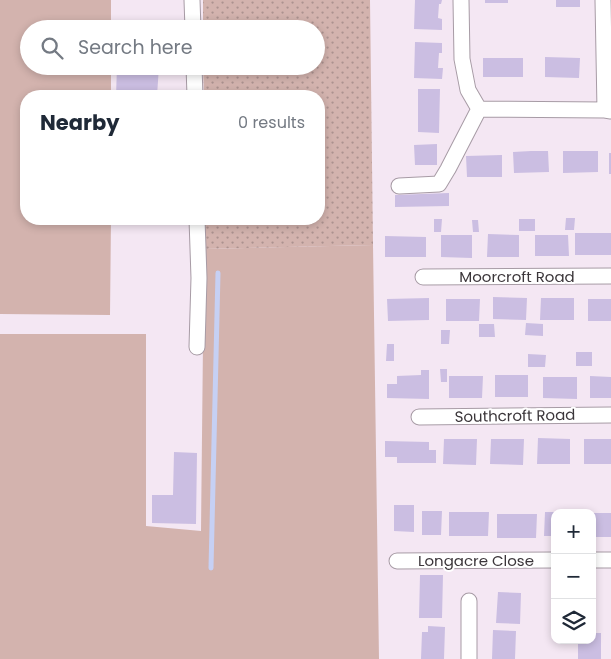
<!DOCTYPE html>
<html lang="en">
<head>
<meta charset="utf-8">
<style>
  body { margin:0; font-family:Poppins,sans-serif; background:#f2f2f3; color:#1f2937 }
  .controls { position:absolute; right:15px; bottom:15px; display:grid; overflow:hidden; border-radius:10px; box-shadow:0 2px 8px #0003 }
  .controls button { width:45px; height:45px; display:grid; place-items:center; padding:0; border:0; border-bottom:1px solid #e0e1e3; background:#fff; color:#1f2937; font:25px sans-serif }
  .list { margin:0; padding:0; list-style:none }
  h2 { display:flex; justify-content:space-between; align-items:center; height:65px; margin:0; padding:0 20px; font-size:21px }
  h2 small { font-size:16px; font-weight:400; color:#747a83 }
  .icon { flex:none; width:28px; height:28px; fill:none; stroke:currentColor; stroke-width:2; stroke-linecap:round; stroke-linejoin:round }
  .map { position:relative; flex:none; width:611px; height:659px; overflow:hidden }
  .search { position:absolute; background:#fff; box-shadow:0 2px 8px #0003; left:20px; top:20px; width:305px; height:55px; display:flex; align-items:center; gap:12px; box-sizing:border-box; padding:0 18px; border-radius:28px; color:#747a83; font-size:19px }
  .panel { position:absolute; background:#fff; box-shadow:0 2px 8px #0003; left:20px; top:90px; width:305px; height:135px; border-radius:20px }
  .map>svg:first-child { display:block }
  .grass { fill:#d3b3ae }
  .garden { fill:url(#garden-dots) }
  .lines { fill:none; stroke-linecap:round; stroke-linejoin:round }
  .stream { stroke:#c6d0f4; stroke-width:5 }
  .building { fill:#cbbee2 }
  .minor-casing { stroke:#a79ba5; stroke-width:17 }
  .minor { stroke:#fff; stroke-width:15 }
  .labels { text-anchor:middle; stroke-width:4; stroke-linejoin:round; paint-order:stroke }
  .street-label { font-size:15px; fill:#3b363a; stroke:#fff }
</style>
</head>
<body>
<div class="map">
<svg width="611" height="659" viewBox="0 0 611 659">
  <defs>
    <pattern id="garden-dots" width="8" height="8" patternUnits="userSpaceOnUse" patternTransform="scale(1.25)"><rect width="8" height="8" fill="#d3b3ae"/><path d="M2 2h.1M6 6h.1" fill="none" stroke="#ac928f" stroke-width="1.8" stroke-linecap="round"/></pattern>
  </defs>
  <rect width="100%" height="100%" fill="#f4e7f3"/>
  <!-- grass -->
  <path class="grass" d="M 0,0 L 111,0 L 111,29 L 29,29 L 29,66 L 111,66 L 111,96 L 26,96 L 26,219 L 111,219 L 110,315 L 0,314 Z
    M 373,245 L 379,659 L 0,659 L 0,334 L 146,334 L 146,526 L 201,531 L 204,249 Z"/>
  <!-- garden -->
  <path class="garden" d="M 203,0 L 370,0 L 373,245 L 204,249 L 204,219 L 319,219 L 319,96 L 204,96 L 203,66 L 316,66 L 316,29 L 203,29 Z"/>
  <g class="lines">
    <!-- stream -->
    <path class="stream" d="M 211,568 L 218,273"/>
  </g>
  <!-- building -->
  <path class="building" d="M 415,0 L 442,0 L 441,4 L 439,4 L 438,18 L 442,19 L 442,30 L 414,29 Z
    M 485,0 L 508,0 L 508,3 L 485,3 Z
    M 556,0 L 580,0 L 580,7 L 556,7 Z
    M 415,42 L 442,43 L 442,53 L 439,53 L 438,68 L 443,68 L 442,79 L 414,78 Z
    M 545,57 L 580,58 L 579,78 L 545,77 Z
    M 483,58 L 523,58 L 523,77 L 483,77 Z
    M 117,66 L 159,66 L 157,96 L 116,96 Z
    M 418,89 L 440,89 L 439,133 L 418,132 Z
    M 437,144 L 437,165 L 415,165 L 414,145 Z
    M 531,151 L 548,151 L 549,172 L 514,173 L 513,152 Z
    M 563,151 L 598,151 L 598,172 L 563,173 Z
    M 609,153 L 611,153 L 611,174 L 609,174 Z
    M 502,155 L 502,177 L 467,177 L 466,156 Z
    M 449,193 L 449,206 L 395,207 L 395,195 Z
    M 566,218 L 575,218 L 574,230 L 565,230 Z
    M 434,219 L 442,219 L 441,232 L 434,232 Z
    M 519,219 L 535,219 L 535,231 L 519,231 Z
    M 472,220 L 478,220 L 479,232 L 473,232 Z
    M 575,233 L 611,233 L 611,255 L 575,255 Z
    M 488,234 L 519,235 L 519,257 L 487,257 Z
    M 441,235 L 472,235 L 472,258 L 441,257 Z
    M 535,235 L 568,235 L 569,256 L 535,256 Z
    M 385,236 L 426,237 L 426,257 L 385,257 Z
    M 493,297 L 527,298 L 526,320 L 493,319 Z
    M 429,298 L 429,320 L 388,321 L 387,299 Z
    M 541,298 L 574,298 L 574,320 L 540,320 Z
    M 446,299 L 480,299 L 479,321 L 446,321 Z
    M 588,299 L 611,299 L 611,321 L 588,321 Z
    M 526,323 L 543,324 L 543,336 L 525,335 Z
    M 479,324 L 494,324 L 495,337 L 479,337 Z
    M 441,330 L 450,330 L 449,344 L 441,344 Z
    M 387,344 L 394,344 L 394,361 L 386,361 Z
    M 576,352 L 592,352 L 592,366 L 576,366 Z
    M 528,354 L 546,355 L 545,367 L 528,367 Z
    M 440,369 L 447,369 L 447,382 L 441,382 Z
    M 421,370 L 429,370 L 429,399 L 387,398 L 387,384 L 397,384 L 397,376 L 421,375 Z
    M 495,375 L 528,375 L 528,397 L 495,397 Z
    M 449,376 L 483,376 L 482,398 L 449,398 Z
    M 590,376 L 611,377 L 611,398 L 590,398 Z
    M 543,377 L 577,377 L 577,399 L 543,398 Z
    M 538,438 L 570,439 L 570,464 L 537,464 Z
    M 444,439 L 477,439 L 476,465 L 443,464 Z
    M 491,439 L 524,439 L 523,465 L 490,464 Z
    M 584,439 L 611,439 L 611,464 L 584,464 Z
    M 385,441 L 429,442 L 429,450 L 436,450 L 436,463 L 397,463 L 397,457 L 385,457 Z
    M 174,452 L 197,453 L 196,524 L 152,523 L 152,495 L 173,495 Z
    M 394,505 L 414,505 L 414,532 L 394,531 Z
    M 422,511 L 442,511 L 441,535 L 422,535 Z
    M 449,512 L 489,512 L 488,536 L 449,536 Z
    M 545,512 L 555,512 L 555,536 L 544,536 Z
    M 592,513 L 611,513 L 611,537 L 592,537 Z
    M 497,514 L 537,514 L 536,538 L 497,538 Z
    M 420,575 L 443,575 L 442,618 L 419,618 Z
    M 498,592 L 521,593 L 520,624 L 496,623 Z
    M 428,626 L 445,627 L 444,659 L 421,659 L 422,632 L 428,632 Z
    M 493,630 L 516,631 L 515,659 L 492,659 Z
    M 592,633 L 601,633 L 601,659 L 578,659 L 578,640 L 592,640 Z"/>
  <g class="lines">
    <defs>
      <path id="minor" d="M 192,0 L 193,29
        M 461,0 L 462,59 L 468,90 L 479,109 L 605,110 L 611,111
        M 603,0 L 605,110
        M 194,66 L 195,96
        M 399,186 L 439,184 L 448,169 L 479,109
        M 423,277 L 611,276
        M 197,347 L 199,278 L 197,219
        M 419,417 L 611,415
        M 592,560 L 611,560
        M 397,561 L 555,560
        M 469,659 L 469,601"/>
    </defs>
    <!-- minor casing -->
    <use href="#minor" class="minor-casing"/>
    <!-- minor -->
    <use href="#minor" class="minor"/>
  </g>
  <g class="labels">
    <!-- street labels -->
    <g class="street-label">
      <text x="517" y="282">Moorcroft Road</text>
      <text transform="translate(515 416) rotate(-1)" y="5">Southcroft Road</text>
      <text x="476" y="566">Longacre Close</text>
    </g>
  </g>
</svg>
<div class="controls">
<button>+</button>
<button>−</button>
<button><svg class="icon" aria-label="layers" viewBox="0 0 24 24"><path d="M12 4l9 5-9 5-9-5zM3 14l9 5 9-5"/></svg></button>
</div>
<div class="search"><svg class="icon" aria-label="search" viewBox="0 0 24 24"><circle cx="10" cy="10" r="6"/><path d="M15 15l6 6"/></svg>Search here</div>
<section class="panel">
<h2>Nearby<small>0 results</small></h2>
<ul class="list">
</ul>
</section>
</div>
</body>
</html>
